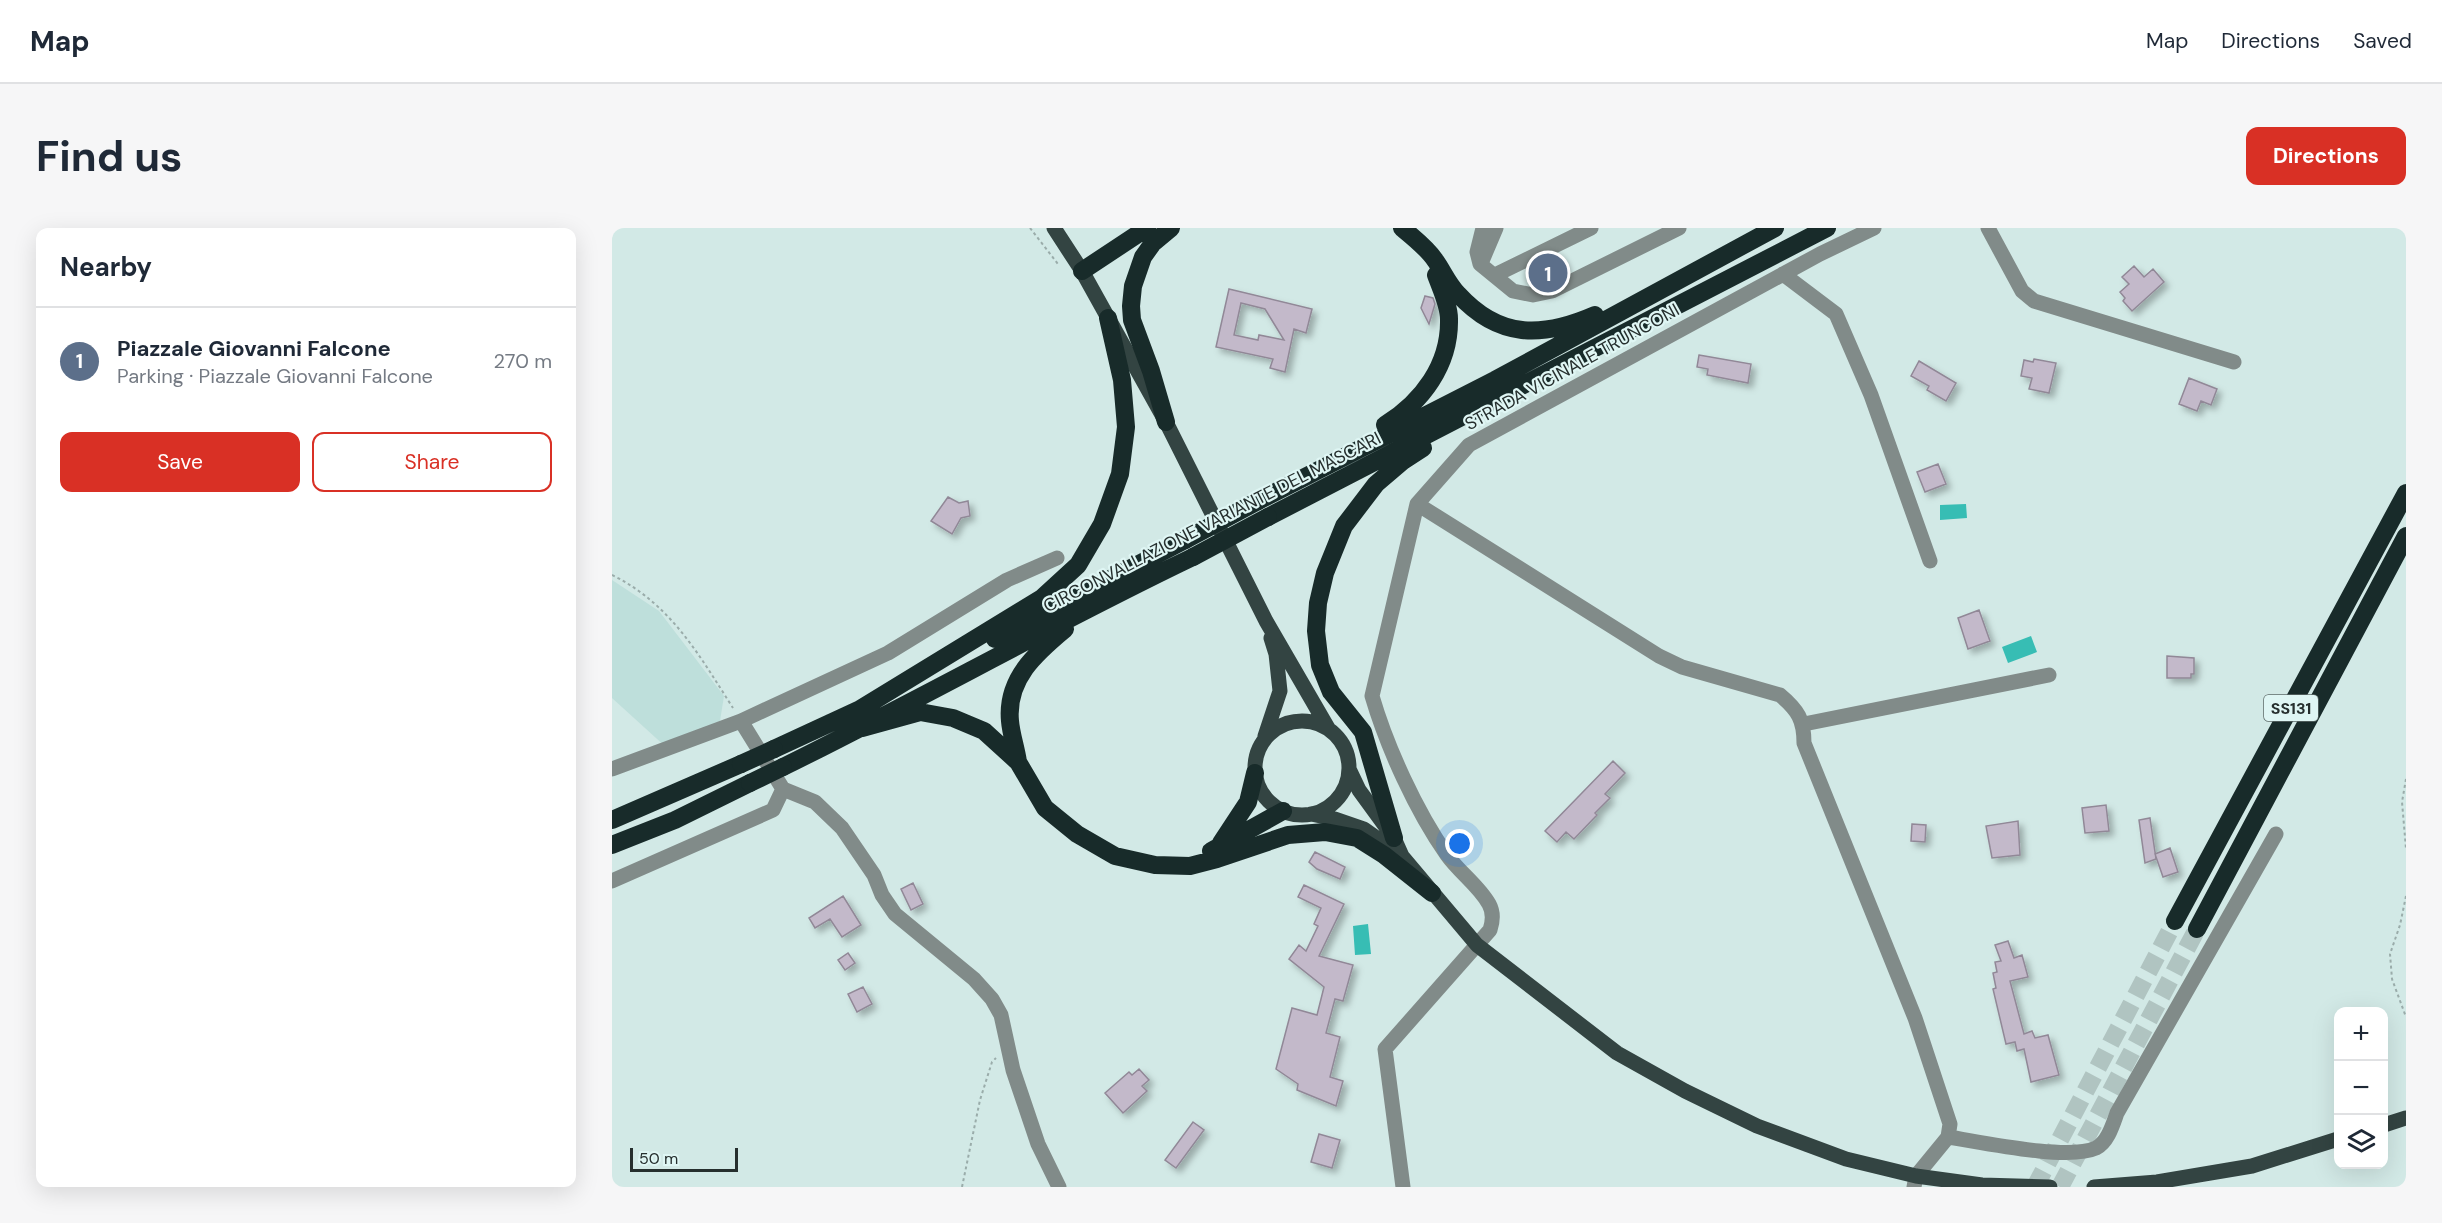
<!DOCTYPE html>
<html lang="en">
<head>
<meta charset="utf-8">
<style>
  body { margin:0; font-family:"DM Sans",sans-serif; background:#f6f6f7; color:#1f2937 }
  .controls { position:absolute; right:18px; bottom:18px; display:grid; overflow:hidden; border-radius:12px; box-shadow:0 6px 24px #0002 }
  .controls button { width:54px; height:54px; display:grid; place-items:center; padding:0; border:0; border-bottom:2px solid #e0e1e3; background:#fff; color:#1f2937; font:30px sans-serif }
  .scale { position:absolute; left:18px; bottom:15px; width:108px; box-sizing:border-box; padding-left:6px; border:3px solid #262f2e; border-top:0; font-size:16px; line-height:21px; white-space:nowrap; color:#262f2e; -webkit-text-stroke:4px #dff6f4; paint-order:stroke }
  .you { position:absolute; left:848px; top:616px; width:21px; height:21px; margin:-15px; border:4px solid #fff; border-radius:50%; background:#1a73e8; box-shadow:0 0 0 9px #1a73e833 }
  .badge { display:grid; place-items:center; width:39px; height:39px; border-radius:50%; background:#d93025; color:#fff; font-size:20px; font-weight:700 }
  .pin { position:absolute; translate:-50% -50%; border:3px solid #fff; box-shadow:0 2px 6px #0006 }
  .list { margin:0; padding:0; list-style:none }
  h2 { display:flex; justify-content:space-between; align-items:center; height:78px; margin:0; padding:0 24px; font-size:26px }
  h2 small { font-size:20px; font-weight:400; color:#747a83 }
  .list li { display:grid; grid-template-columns:39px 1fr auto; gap:18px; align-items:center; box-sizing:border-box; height:108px; padding:0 24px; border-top:2px solid #e0e1e3 }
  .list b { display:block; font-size:22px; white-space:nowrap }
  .list p { margin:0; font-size:20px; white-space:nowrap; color:#747a83 }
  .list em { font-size:20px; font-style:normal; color:#747a83 }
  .actions { display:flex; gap:12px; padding:18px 24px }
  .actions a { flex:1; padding:14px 0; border:2px solid #d93025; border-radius:12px; text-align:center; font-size:21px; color:#d93025 }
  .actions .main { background:#d93025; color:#fff }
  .icon { flex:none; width:33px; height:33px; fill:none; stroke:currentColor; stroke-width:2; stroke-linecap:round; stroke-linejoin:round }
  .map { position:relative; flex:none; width:1794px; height:959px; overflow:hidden; border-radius:12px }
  header { display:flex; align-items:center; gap:36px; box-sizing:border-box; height:84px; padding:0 30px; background:#fff; border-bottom:2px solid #e0e1e3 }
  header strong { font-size:28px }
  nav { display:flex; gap:33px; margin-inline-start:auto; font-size:21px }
  .intro { display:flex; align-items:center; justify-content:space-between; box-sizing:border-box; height:144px; padding:0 36px }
  h1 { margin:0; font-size:42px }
  .button { padding:15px 27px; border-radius:12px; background:#d93025; color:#fff; font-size:21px; font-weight:700 }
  main { display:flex; gap:36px; padding:0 36px }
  aside { flex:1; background:#fff; border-radius:12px; box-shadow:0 6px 24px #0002 }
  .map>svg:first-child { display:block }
  .built { fill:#bedfdb }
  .water { fill:#37bdb4 }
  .building { fill:#c3b9ca; stroke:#918897; stroke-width:1.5; fill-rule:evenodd; filter:url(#shadow) }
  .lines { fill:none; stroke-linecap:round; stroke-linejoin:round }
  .highway-tunnel { stroke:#b0c4c1; stroke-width:18; stroke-dasharray:18 9; stroke-linecap:butt }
  .path { stroke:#9aacaa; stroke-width:2; stroke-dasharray:3 3; stroke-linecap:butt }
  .minor { stroke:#818b89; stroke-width:15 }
  .major { stroke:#334442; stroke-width:15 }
  .highway { stroke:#182b2a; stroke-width:18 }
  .highway-bridge { stroke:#182b2a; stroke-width:18 }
  .labels { text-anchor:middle; stroke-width:4.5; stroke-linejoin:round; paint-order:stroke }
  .shield { fill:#dff6f4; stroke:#5e6b69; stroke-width:1.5 }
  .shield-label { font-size:16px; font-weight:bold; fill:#262f2e }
  .street-label { font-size:18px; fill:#262f2e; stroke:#dff6f4 }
</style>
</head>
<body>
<header>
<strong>Map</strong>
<nav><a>Map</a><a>Directions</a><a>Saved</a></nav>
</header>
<div class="intro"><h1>Find us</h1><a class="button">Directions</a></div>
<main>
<aside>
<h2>Nearby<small></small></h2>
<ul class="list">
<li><span class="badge" style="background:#5c6f8a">1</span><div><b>Piazzale Giovanni Falcone</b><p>Parking · Piazzale Giovanni Falcone</p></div><em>270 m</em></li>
</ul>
<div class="actions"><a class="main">Save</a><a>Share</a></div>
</aside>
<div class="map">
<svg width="1794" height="959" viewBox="0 0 1794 959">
  <defs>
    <filter id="shadow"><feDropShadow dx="4.5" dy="4.5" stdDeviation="3" flood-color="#0004"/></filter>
  </defs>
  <rect width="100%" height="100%" fill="#d2e9e6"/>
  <!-- built -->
  <path class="built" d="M 0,352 L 47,383 L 112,468 L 108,493 L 55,520 L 0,470 Z"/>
  <!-- water -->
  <path class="water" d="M 1354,276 L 1355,290 L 1328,292 L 1328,277 Z
    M 1419,408 L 1425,424 L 1396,435 L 1390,419 Z
    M 756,696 L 759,726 L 743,727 L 741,698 Z"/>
  <!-- building -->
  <path class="building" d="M 1522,38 L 1532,49 L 1541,41 L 1552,54 L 1520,83 L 1511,73 L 1513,70 L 1508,64 L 1517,56 L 1510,49 Z
    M 617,61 L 700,81 L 694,105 L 682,101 L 673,144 L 658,140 L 661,131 L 604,119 ZM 629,75 L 653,81 L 672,112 L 647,107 L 646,112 L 622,107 Z
    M 813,68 L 821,70 L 823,76 L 817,96 L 809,80 Z
    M 1087,127 L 1139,136 L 1136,155 L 1095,147 L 1096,141 L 1085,139 Z
    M 1422,131 L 1444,135 L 1437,165 L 1417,161 L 1420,150 L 1409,148 L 1412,132 L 1421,134 Z
    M 1307,133 L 1344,155 L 1334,173 L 1315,162 L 1317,158 L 1299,148 Z
    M 1577,150 L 1605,161 L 1599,177 L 1589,173 L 1585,183 L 1567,176 Z
    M 1326,236 L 1334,256 L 1313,264 L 1305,244 Z
    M 336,269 L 347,275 L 356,273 L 358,288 L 349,290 L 340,306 L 319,293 Z
    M 1367,382 L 1378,413 L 1356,421 L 1346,390 Z
    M 1555,428 L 1582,430 L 1582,446 L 1579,446 L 1579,450 L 1555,450 Z
    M 1001,533 L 1013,545 L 993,566 L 998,570 L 983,585 L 985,587 L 962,611 L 954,604 L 945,614 L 933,603 Z
    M 1494,577 L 1497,603 L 1473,605 L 1470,580 Z
    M 1538,590 L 1544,631 L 1533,635 L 1527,592 Z
    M 1406,593 L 1408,627 L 1380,630 L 1374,598 Z
    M 1300,596 L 1314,597 L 1313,614 L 1299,613 Z
    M 1558,620 L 1566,644 L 1551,649 L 1543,626 Z
    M 703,624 L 733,639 L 728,651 L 705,641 L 697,634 Z
    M 301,655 L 311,676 L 299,682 L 289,661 Z
    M 692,657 L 732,676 L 707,728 L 741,737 L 731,773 L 723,771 L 714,805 L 728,809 L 718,849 L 731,853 L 724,878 L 685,862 L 686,856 L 664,841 L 680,780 L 705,787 L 712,759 L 677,731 L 687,717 L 694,723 L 706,698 L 702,696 L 709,680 L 686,669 Z
    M 231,668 L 249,697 L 230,709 L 218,691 L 203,700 L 197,690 Z
    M 1396,713 L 1402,730 L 1410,727 L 1416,749 L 1398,753 L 1412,806 L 1420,803 L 1423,810 L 1436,807 L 1447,847 L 1419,854 L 1412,821 L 1405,823 L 1403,814 L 1394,816 L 1381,761 L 1384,760 L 1381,745 L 1385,744 L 1383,734 L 1389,733 L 1383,717 Z
    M 236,725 L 243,735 L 233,742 L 226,732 Z
    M 251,759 L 260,776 L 245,784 L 236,766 Z
    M 527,841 L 537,852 L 530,858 L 535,863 L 511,885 L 493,865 L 517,844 L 520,847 Z
    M 581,894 L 592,902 L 564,940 L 553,932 Z
    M 707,906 L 728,912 L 720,940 L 699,934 Z"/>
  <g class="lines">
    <!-- highway-tunnel -->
    <path class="highway-tunnel" d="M 1423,959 L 1563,693
      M 1448,959 L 1585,701"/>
    <!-- path -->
    <path class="path" d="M 418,0 L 446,36
      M 0,347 C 59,376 87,427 121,480
      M 1794,551 L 1790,574 L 1794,621
      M 1794,668 L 1788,697 L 1778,726 L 1780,751 L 1794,789
      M 350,959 L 368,872 L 380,834 L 384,830"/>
    <!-- minor -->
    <path class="minor" d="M 871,0 L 865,24 L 868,36 L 901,63 L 921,67 L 940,63 L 1067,0
      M 1376,0 L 1410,63 L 1422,73 L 1622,134
      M 870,33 L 884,0
      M 1171,46 L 1224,86 L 1259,167 L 1318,333
      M 883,47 L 979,0
      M 805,276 L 1047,428 L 1070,439 L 1168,467 C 1186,482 1192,492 1192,515 L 1303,790 L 1338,896 L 1336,909 L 1304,948 L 1302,959
      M 129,493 L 171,561 L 203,574 L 230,600 L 262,647 L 270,667 L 283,686 L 362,751 L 380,771 L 389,787 L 401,842 L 426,916 L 447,959
      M 1192,496 L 1437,447
      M 0,541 L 129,493 L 276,425 L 395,352 L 445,330
      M 0,653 L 161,582 L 171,561
      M 1336,909 C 1369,914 1456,933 1484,920 C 1496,914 1501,896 1505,885 L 1664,606
      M 791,959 L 773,821 L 878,702 C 881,693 882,685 877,676 C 867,658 847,644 835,627 C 804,583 775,519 760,468 L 805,276 L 857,217 L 1208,26 L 1262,0"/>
    <!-- major -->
    <path class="major" d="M 442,0 L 470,43 L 554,194 L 654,393 L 716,500
      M643 540a47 47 0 1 1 94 0a47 47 0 1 1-94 0Z
      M 653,508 L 668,463 L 664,426 L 659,410
      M 737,541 L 747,562 L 782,610 L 790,628 L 865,717 L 1005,825 L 1073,863 L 1145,898 L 1234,931 L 1304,948 L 1370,957 L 1438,959
      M 699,586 L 723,591 L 752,601 L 790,628
      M 1772,897 L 1794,890
      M 1482,959 L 1545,954 L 1640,938 L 1726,911"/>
    <!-- highway -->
    <path class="highway" d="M 790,0 C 801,9 815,20 823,32 C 831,43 836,56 846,66 C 887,111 930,110 983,87
      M 470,43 L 535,0
      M 554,194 L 539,143 L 520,92 L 519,78 L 521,58 L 531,29 L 541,15 L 559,0
      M 773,197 C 810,174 838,137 837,91 C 837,77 829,61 824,47
      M 646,273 L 883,152 L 1163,0
      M 656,289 L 1215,0
      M 383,411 L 573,312
      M 245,483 L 430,370 L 466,337 L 490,296 L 508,246 L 514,199 L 510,152 L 496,90
      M 250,500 L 308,484 L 341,490 L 372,503 L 406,534 L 433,580 L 465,606 L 503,628 L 543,637 L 578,638 L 605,631 L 676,607 L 713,604 L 745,610 L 772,627 L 820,665
      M 162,521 L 255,478
      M 406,534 C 404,520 399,506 398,493 C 394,451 424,425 453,401
      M 171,539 C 309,471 443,395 581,329
      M 0,592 L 129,536
      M 782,610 L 751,504 L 719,464 L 708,437 L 704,403 L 706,375 L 713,345 L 732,298 L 764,256 L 791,233 L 811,220
      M 609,615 L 636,574 L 643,545
      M 0,617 L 63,592 L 138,555
      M 599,623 L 671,583
      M 1563,693 L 1794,265
      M 1585,701 L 1794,308"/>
    <!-- highway-bridge -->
    <path class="highway-bridge" d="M 573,312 L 646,273
      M 581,329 L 656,289
      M 129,536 L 162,521
      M 138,555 L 171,539"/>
  </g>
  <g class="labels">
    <!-- shield labels -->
    <rect class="shield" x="1652" y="467" width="54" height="26" rx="4.5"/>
    <g class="shield-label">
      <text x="1679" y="486">SS131</text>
    </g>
    <!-- street labels -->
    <g class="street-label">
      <text transform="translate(960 139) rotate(-29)" y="6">STRADA VICINALE TRUNCONI</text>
      <text transform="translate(600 294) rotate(-27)" y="6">CIRCONVALLAZIONE VARIANTE DEL MASCARI</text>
    </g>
  </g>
</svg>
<div class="controls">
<button>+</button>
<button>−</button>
<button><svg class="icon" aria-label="layers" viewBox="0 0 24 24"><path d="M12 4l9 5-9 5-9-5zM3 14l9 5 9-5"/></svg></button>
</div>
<div class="scale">50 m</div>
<div class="you"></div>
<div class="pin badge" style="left:936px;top:45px;background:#5c6f8a">1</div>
</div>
</main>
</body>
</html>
